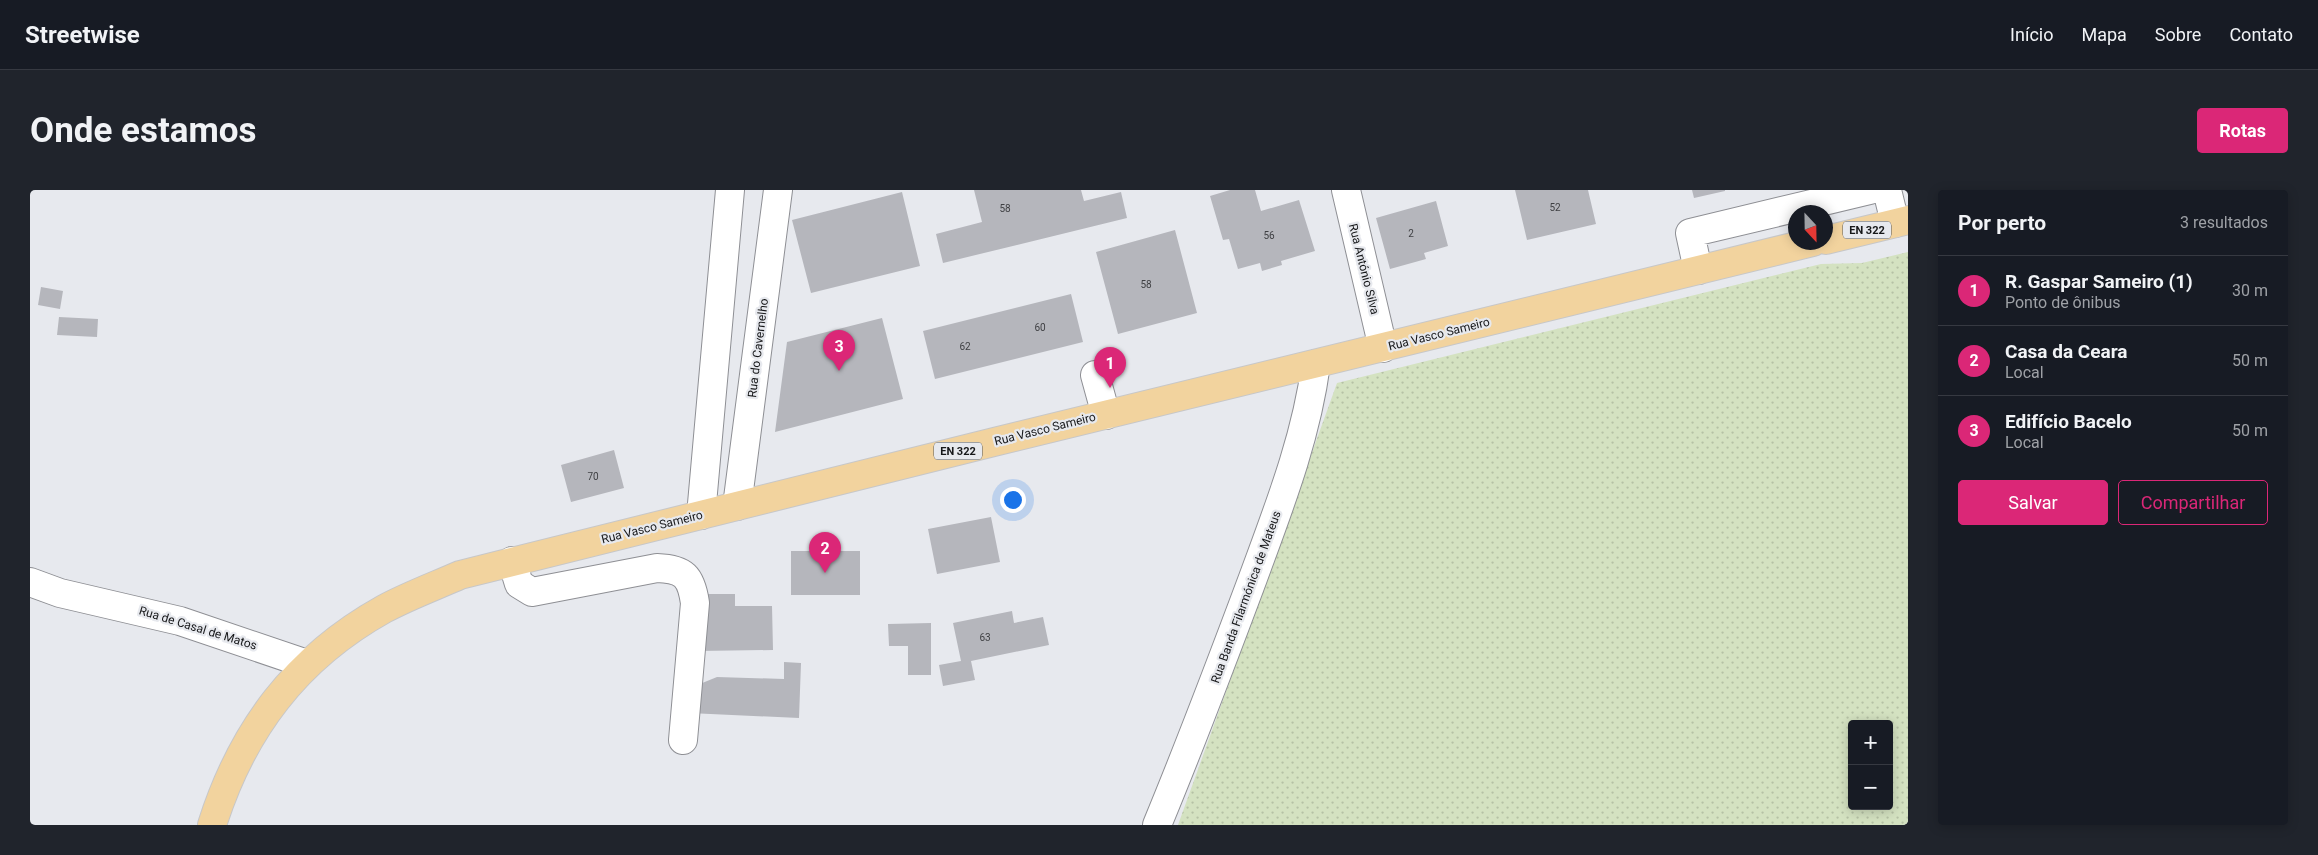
<!DOCTYPE html>
<html lang="pt">
<head>
<meta charset="utf-8">
<style>
  body { margin:0; font-family:Roboto,sans-serif; background:#20242c; color:#f1f3f6 }
  .controls { position:absolute; right:15px; bottom:15px; display:grid; overflow:hidden; border-radius:5px; box-shadow:0 2px 12px #0003 }
  .controls button { width:45px; height:45px; display:grid; place-items:center; padding:0; border:0; border-bottom:1px solid #363941; background:#171b24; color:#f1f3f6; font:25px sans-serif }
  .compass { position:absolute; left:1758px; top:15px; width:45px; height:45px; border-radius:50%; background:#171b24; box-shadow:0 2px 12px #0003; rotate:158deg }
  .you { position:absolute; left:982px; top:309px; width:18px; height:18px; margin:-12px; border:4px solid #fff; border-radius:50%; background:#1a73e8; box-shadow:0 0 0 8px #1a73e833 }
  .badge { display:grid; place-items:center; width:32px; height:32px; border-radius:50%; background:#db2777; color:#fff; font-size:16px; font-weight:700 }
  .pin { position:absolute; translate:-50% -41px; filter:drop-shadow(0 1px 2px #0008) }
  .pin::after { content:''; position:absolute; top:26px; width:18px; height:15px; background:inherit; clip-path:polygon(0 0,100% 0,50% 100%) }
  .list { margin:0; padding:0; list-style:none }
  h2 { display:flex; justify-content:space-between; align-items:center; height:65px; margin:0; padding:0 20px; font-size:21px }
  h2 small { font-size:16px; font-weight:400; color:#9ea1a6 }
  .list li { display:grid; grid-template-columns:32px 1fr auto; gap:15px; align-items:center; box-sizing:border-box; height:70px; padding:0 20px; border-top:1px solid #363941 }
  .list b { display:block; font-size:19px; white-space:nowrap }
  .list p { margin:0; font-size:16px; white-space:nowrap; color:#9ea1a6 }
  .list em { font-size:16px; font-style:normal; color:#9ea1a6 }
  .actions { display:flex; gap:10px; padding:15px 20px }
  .actions a { flex:1; padding:11px 0; border:1px solid #db2777; border-radius:5px; text-align:center; font-size:18px; color:#db2777 }
  .actions .main { background:#db2777; color:#fff }
  .map { position:relative; flex:none; width:1878px; height:635px; overflow:hidden; border-radius:5px }
  header { display:flex; align-items:center; gap:30px; box-sizing:border-box; height:70px; padding:0 25px; background:#171b24; border-bottom:1px solid #363941 }
  header strong { font-size:24px }
  nav { display:flex; gap:28px; margin-inline-start:auto; font-size:18px }
  .intro { display:flex; align-items:center; justify-content:space-between; box-sizing:border-box; height:120px; padding:0 30px }
  h1 { margin:0; font-size:35px }
  .button { padding:12px 22px; border-radius:5px; background:#db2777; color:#fff; font-size:18px; font-weight:700 }
  main { display:flex; gap:30px; padding:0 30px }
  aside { flex:1; background:#171b24; border-radius:5px; box-shadow:0 2px 12px #0003 }
  .map>svg:first-child { display:block }
  .green { fill:url(#green-dots); fill-rule:evenodd }
  .building { fill:#b5b6bc }
  .lines { fill:none; stroke-linecap:round; stroke-linejoin:round }
  .minor-casing { stroke:#8e8f94; stroke-width:30 }
  .major-casing { stroke:#c7c7c8; stroke-width:30 }
  .minor { stroke:#fff; stroke-width:28 }
  .major { stroke:#f2d39e; stroke-width:28 }
  .labels { text-anchor:middle; stroke-width:4.5; stroke-linejoin:round; paint-order:stroke }
  .number-label { font-size:10px; fill:#3e3f42 }
  .shield { fill:#e7e9ee; stroke:#555659; stroke-width:1 }
  .shield-label { font-size:11px; font-weight:bold; fill:#161719 }
  .street-label { font-size:12px; fill:#161719; stroke:#e7e9ee }
</style>
</head>
<body>
<header>
<strong>Streetwise</strong>
<nav><a>Início</a><a>Mapa</a><a>Sobre</a><a>Contato</a></nav>
</header>
<div class="intro"><h1>Onde estamos</h1><a class="button">Rotas</a></div>
<main>
<div class="map">
<svg width="1878" height="635" viewBox="0 0 1878 635">
  <defs>
    <pattern id="green-dots" width="8" height="8" patternUnits="userSpaceOnUse" patternTransform="scale(1.25)"><rect width="8" height="8" fill="#d4e2c1"/><path d="M2 2h.1M6 6h.1" fill="none" stroke="#b5c1a5" stroke-width="1.8" stroke-linecap="round"/></pattern>
  </defs>
  <rect width="100%" height="100%" fill="#e7e9ee"/>
  <!-- green -->
  <path class="green" d="M 1878,62 L 1878,635 L 1148,635 L 1307,193 L 1791,74 L 1832,73 ZM 1822,534 L 1859,534 L 1859,616 L 1822,616 Z"/>
  <!-- building -->
  <path class="building" d="M 944,0 L 1051,0 L 1054,11 L 1091,2 L 1097,28 L 913,73 L 906,44 L 952,32 Z
    M 1200,0 L 1225,0 L 1231,21 L 1269,10 L 1285,61 L 1251,71 L 1252,75 L 1232,81 L 1230,73 L 1208,79 L 1199,49 L 1193,50 L 1180,6 Z
    M 1485,0 L 1558,0 L 1566,34 L 1497,50 Z
    M 1662,0 L 1695,0 L 1695,1 L 1664,8 Z
    M 872,2 L 890,76 L 781,103 L 762,30 Z
    M 1406,11 L 1418,56 L 1394,63 L 1396,69 L 1360,79 L 1346,28 Z
    M 1145,40 L 1167,123 L 1088,144 L 1066,62 Z
    M 11,97 L 33,101 L 30,119 L 8,115 Z
    M 1041,104 L 1053,152 L 905,189 L 893,141 Z
    M 29,127 L 68,129 L 67,147 L 27,145 Z
    M 852,128 L 873,209 L 745,242 L 757,152 Z
    M 584,260 L 594,298 L 541,312 L 531,275 Z
    M 961,327 L 970,372 L 907,384 L 898,339 Z
    M 761,361 L 830,361 L 830,405 L 761,405 Z
    M 668,404 L 705,404 L 705,416 L 742,416 L 743,460 L 668,461 Z
    M 982,421 L 984,433 L 1013,427 L 1019,455 L 941,471 L 945,490 L 913,496 L 909,475 L 931,471 L 923,433 Z
    M 901,433 L 901,485 L 878,485 L 878,456 L 859,456 L 858,434 Z
    M 754,472 L 771,473 L 769,528 L 659,523 L 660,498 L 687,487 L 754,489 Z"/>
  <g class="lines">
    <defs>
      <path id="minor" d="M 1316,0 L 1353,158
        M 1857,0 L 1865,33
        M 1668,80 L 1660,43 L 1840,0
        M 1065,185 L 1076,225
        M 707,316 L 748,0
        M 671,325 L 700,0
        M 482,371 L 489,394 L 502,402 L 627,378 C 654,379 661,386 665,413 L 653,550
        M 0,392 L 30,403 L 150,431 L 277,474
        M 1127,635 C 1161,553 1192,471 1223,388 C 1249,317 1276,249 1286,174"/>
      <path id="major" d="M 1796,50 L 1878,30
        M 182,635 C 212,540 266,468 354,419 C 378,406 405,396 430,385 L 964,252 L 1783,52"/>
    </defs>
    <!-- minor casing -->
    <use href="#minor" class="minor-casing"/>
    <!-- major casing -->
    <use href="#major" class="major-casing"/>
    <!-- minor -->
    <use href="#minor" class="minor"/>
    <!-- major -->
    <use href="#major" class="major"/>
  </g>
  <g class="labels">
    <!-- number labels -->
    <g class="number-label">
      <text x="1525" y="21">52</text>
      <text x="975" y="22">58</text>
      <text x="1381" y="47">2</text>
      <text x="1239" y="49">56</text>
      <text x="1116" y="98">58</text>
      <text x="1010" y="141">60</text>
      <text x="935" y="160">62</text>
      <text x="563" y="290">70</text>
      <text x="955" y="451">63</text>
    </g>
    <!-- shield labels -->
    <g class="shield">
      <rect x="1813" y="31.5" width="48" height="17" rx="4"/>
      <rect x="904" y="252.5" width="48" height="17" rx="4"/>
    </g>
    <g class="shield-label">
      <text x="1837" y="44">EN 322</text>
      <text x="928" y="265">EN 322</text>
    </g>
    <!-- street labels -->
    <g class="street-label">
      <text transform="translate(1334 79) rotate(76)" y="4">Rua António Silva</text>
      <text transform="translate(1409 144) rotate(-14)" y="4">Rua Vasco Sameiro</text>
      <text transform="translate(728 158) rotate(-83)" y="4">Rua do Cavernelho</text>
      <text transform="translate(1015 239) rotate(-14)" y="4">Rua Vasco Sameiro</text>
      <text transform="translate(622 337) rotate(-14)" y="4">Rua Vasco Sameiro</text>
      <text transform="translate(1216 407) rotate(-70)" y="4">Rua Banda Filarmónica de Mateus</text>
      <text transform="translate(168 438) rotate(17)" y="4">Rua de Casal de Matos</text>
    </g>
  </g>
</svg>
<div class="controls">
<button>+</button>
<button>−</button>
</div>
<svg class="compass" viewBox="-18 -18 36 36"><path d="M0-13l5 13h-10z" fill="#e53935"/><path d="M0 13l5-13h-10z" fill="#9ea1a6"/></svg>
<div class="you"></div>
<div class="pin badge" style="left:1080px;top:198px">1</div>
<div class="pin badge" style="left:795px;top:383px">2</div>
<div class="pin badge" style="left:809px;top:181px">3</div>
</div>
<aside>
<h2>Por perto<small>3 resultados</small></h2>
<ul class="list">
<li><span class="badge">1</span><div><b>R. Gaspar Sameiro (1)</b><p>Ponto de ônibus</p></div><em>30 m</em></li>
<li><span class="badge">2</span><div><b>Casa da Ceara</b><p>Local</p></div><em>50 m</em></li>
<li><span class="badge">3</span><div><b>Edifício Bacelo</b><p>Local</p></div><em>50 m</em></li>
</ul>
<div class="actions"><a class="main">Salvar</a><a>Compartilhar</a></div>
</aside>
</main>
</body>
</html>
